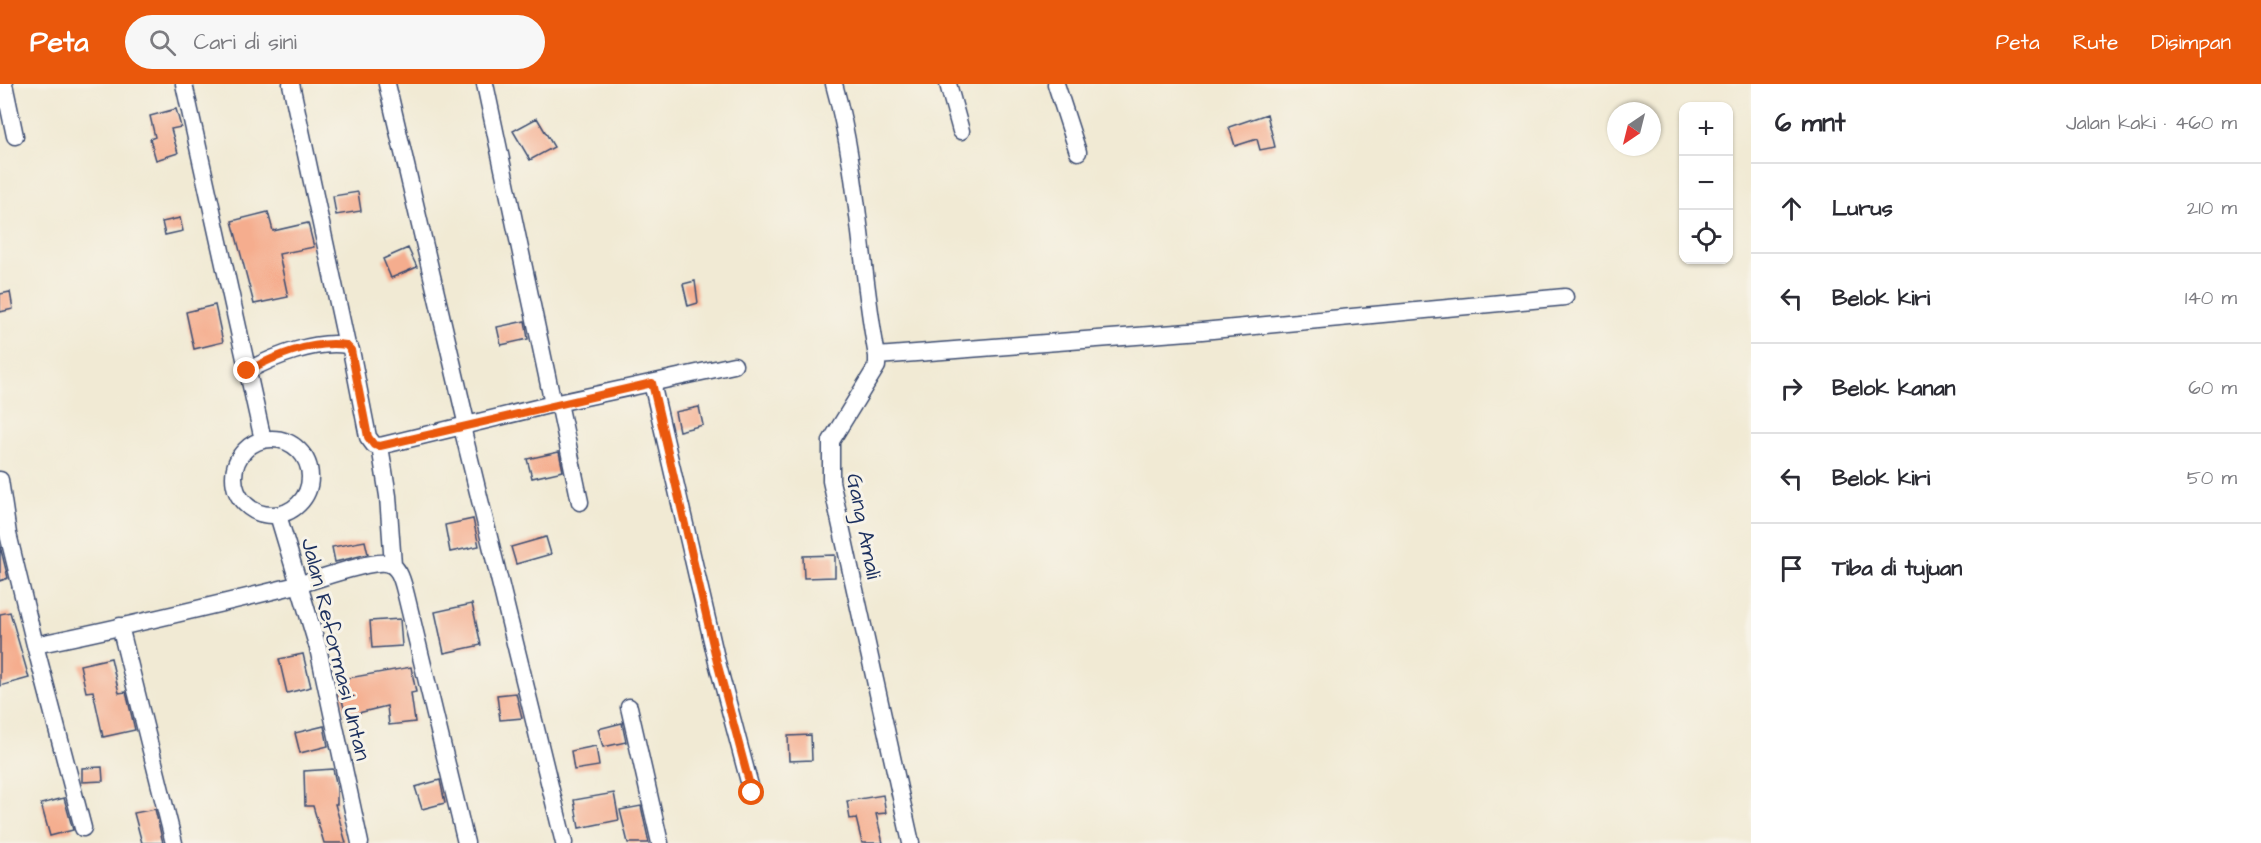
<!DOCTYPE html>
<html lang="id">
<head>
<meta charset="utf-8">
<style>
  body { margin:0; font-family:"Architects Daughter",sans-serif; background:#f7f7f7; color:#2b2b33 }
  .controls { position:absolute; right:18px; top:18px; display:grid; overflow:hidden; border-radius:12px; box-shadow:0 2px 4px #0004 }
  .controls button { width:54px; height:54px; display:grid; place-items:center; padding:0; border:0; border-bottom:2px solid #e1e1e2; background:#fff; color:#2b2b33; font:30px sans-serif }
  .compass { position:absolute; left:1607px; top:18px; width:54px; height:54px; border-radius:50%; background:#fff; box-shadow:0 2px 4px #0004; rotate:215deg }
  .stop { position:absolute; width:18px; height:18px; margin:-14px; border:4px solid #ea580c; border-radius:50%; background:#fff }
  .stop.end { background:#ea580c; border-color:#fff; box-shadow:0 2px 6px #0008 }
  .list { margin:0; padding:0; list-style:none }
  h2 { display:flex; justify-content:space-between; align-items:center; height:78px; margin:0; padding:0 24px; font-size:26px }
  h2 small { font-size:20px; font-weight:400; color:#7c7c81 }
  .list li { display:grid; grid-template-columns:39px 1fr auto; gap:18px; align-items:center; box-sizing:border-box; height:90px; padding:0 24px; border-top:2px solid #e1e1e2 }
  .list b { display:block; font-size:22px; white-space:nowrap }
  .list em { font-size:20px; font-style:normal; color:#7c7c81 }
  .icon { flex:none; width:33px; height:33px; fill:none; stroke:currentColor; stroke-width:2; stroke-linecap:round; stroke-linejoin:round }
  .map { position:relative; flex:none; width:1751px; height:759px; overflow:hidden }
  header { display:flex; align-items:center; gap:36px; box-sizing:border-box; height:84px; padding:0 30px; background:#ea580c; color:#fff }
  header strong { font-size:28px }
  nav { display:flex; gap:33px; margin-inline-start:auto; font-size:21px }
  .search { width:420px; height:54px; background:#f7f7f7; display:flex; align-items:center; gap:15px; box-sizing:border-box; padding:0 21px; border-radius:33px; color:#7c7c81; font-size:22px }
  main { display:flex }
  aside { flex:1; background:#fff }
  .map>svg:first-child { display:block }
  .building { fill:#f5ad8e }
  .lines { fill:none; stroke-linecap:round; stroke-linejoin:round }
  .minor-casing { stroke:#3b4b70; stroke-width:19 }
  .minor { stroke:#fff; stroke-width:16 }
  .route { stroke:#ea580c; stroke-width:8 }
  .labels { text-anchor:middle; stroke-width:6; stroke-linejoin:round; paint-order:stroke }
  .street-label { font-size:22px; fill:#1b2f5e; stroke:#f7f3e8 }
</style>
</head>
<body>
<header>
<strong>Peta</strong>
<div class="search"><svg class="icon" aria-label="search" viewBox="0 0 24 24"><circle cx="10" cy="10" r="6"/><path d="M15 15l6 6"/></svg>Cari di sini</div>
<nav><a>Peta</a><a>Rute</a><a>Disimpan</a></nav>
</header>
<main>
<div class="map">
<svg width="1751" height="759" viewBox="0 0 1751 759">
  <rect width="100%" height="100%" fill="#f7f3e8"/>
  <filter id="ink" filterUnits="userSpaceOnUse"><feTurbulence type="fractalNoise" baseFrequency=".0167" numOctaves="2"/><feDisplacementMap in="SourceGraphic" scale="12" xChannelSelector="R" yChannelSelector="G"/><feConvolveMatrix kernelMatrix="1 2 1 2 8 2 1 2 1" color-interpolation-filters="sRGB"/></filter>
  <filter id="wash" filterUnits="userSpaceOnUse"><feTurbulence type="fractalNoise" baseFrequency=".008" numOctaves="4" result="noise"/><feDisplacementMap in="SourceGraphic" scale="24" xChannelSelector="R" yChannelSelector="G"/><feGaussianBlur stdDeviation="1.35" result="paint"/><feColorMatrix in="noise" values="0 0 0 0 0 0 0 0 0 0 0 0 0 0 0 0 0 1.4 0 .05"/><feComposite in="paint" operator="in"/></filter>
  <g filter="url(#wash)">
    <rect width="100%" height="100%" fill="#f1ead4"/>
    <g id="blocks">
      <!-- building -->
      <path class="building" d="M 176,25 L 181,43 L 171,45 L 178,69 L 156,76 L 150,55 L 155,53 L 150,32 Z
        M 1267,30 L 1275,63 L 1260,66 L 1257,55 L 1235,62 L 1229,43 Z
        M 537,34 L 554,63 L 530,76 L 513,47 Z
        M 358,108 L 361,127 L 336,131 L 333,112 Z
        M 268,128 L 273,147 L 308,139 L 314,163 L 279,170 L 288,213 L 254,220 L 232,137 Z
        M 180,134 L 183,147 L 165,151 L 162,138 Z
        M 408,164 L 417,183 L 391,194 L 383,175 Z
        M 695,197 L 698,219 L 688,222 L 683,200 Z
        M 10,208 L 13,225 L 0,228 L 0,210 Z
        M 215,221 L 223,258 L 194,265 L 186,228 Z
        M 525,237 L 528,255 L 501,261 L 497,243 Z
        M 699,323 L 703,341 L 679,347 L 675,328 Z
        M 559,368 L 563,387 L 532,394 L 527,375 Z
        M 473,435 L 479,462 L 450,468 L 445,441 Z
        M 546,453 L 551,470 L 516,480 L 511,463 Z
        M 365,457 L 368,470 L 335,478 L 332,463 Z
        M 0,462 L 8,494 L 0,497 Z
        M 835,471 L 835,493 L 804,494 L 803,472 Z
        M 472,520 L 481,561 L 444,569 L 435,528 Z
        M 10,528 L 29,594 L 0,602 L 0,530 Z
        M 400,535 L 402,562 L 372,564 L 370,537 Z
        M 303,570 L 311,603 L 287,609 L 279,575 Z
        M 111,574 L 119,609 L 126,608 L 135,646 L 103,653 L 93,607 L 86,608 L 80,581 Z
        M 411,583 L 416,608 L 411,609 L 415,638 L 389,641 L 387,622 L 346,632 L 337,596 Z
        M 516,609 L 522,634 L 500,636 L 497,611 Z
        M 622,639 L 626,658 L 603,663 L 598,645 Z
        M 324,642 L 328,662 L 300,669 L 295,649 Z
        M 811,651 L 812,676 L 789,677 L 788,652 Z
        M 596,662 L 599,682 L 574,686 L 571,667 Z
        M 102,683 L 103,697 L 82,698 L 82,684 Z
        M 333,685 L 337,703 L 337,720 L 335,720 L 346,759 L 324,759 L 313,722 L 305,722 L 304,687 Z
        M 440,696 L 445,719 L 422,725 L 415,703 Z
        M 614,709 L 619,736 L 579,744 L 574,716 Z
        M 883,711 L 886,729 L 876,730 L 883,759 L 862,759 L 856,734 L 850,735 L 847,717 Z
        M 64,714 L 73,746 L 50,752 L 41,720 Z
        M 641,722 L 649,759 L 628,759 L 620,726 Z
        M 155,725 L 163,759 L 142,759 L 134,729 Z"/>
    </g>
  </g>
  <g filter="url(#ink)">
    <use href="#blocks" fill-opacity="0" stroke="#3b4b70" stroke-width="1.5"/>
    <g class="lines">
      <defs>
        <path id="minor" d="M 4,0 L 15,52
          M 184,0 L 263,356
          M 291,0 L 347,261
          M 387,0 L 467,342
          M 485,0 L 553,320
          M 834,0 C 859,89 860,182 877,272 L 877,282 L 831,357 L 831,397 L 911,759
          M 948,0 L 961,47
          M 1056,0 L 1078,68
          M 877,272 L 1202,247 L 1565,213
          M 247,287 C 275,272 315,256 347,261 L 351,266 L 368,353 L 374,361 L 380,362 L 553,320 L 734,281
          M 652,299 L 717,578 L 752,709
          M 559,319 L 580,418
          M 462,343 L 564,759
          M234 393a38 38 0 1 1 76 0a38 38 0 1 1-76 0Z
          M 380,362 L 388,412 L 393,481
          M 0,396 L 8,450 L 35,561 C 121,544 207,523 293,502 C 314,497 367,477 385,479 C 400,480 403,500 406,511 L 466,759
          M 278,431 L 318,564 L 360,759
          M 120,542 L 174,759
          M 35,561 L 83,744
          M 629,623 L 660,759"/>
      </defs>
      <!-- minor casing -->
      <use href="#minor" class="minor-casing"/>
      <!-- minor -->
      <use href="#minor" class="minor"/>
    </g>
  </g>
  <g class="lines" filter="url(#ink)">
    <!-- route -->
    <path class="route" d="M 247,287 C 275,272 314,256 346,261 L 351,266 L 368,353 L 374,361 L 380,362 L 652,299 L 717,578 L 752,709"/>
  </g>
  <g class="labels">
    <!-- street labels -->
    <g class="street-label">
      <text transform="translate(865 442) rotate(79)" y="8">Gang Amali</text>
      <text transform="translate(337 565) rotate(76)" y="8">Jalan Reformasi Untan</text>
    </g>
  </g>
</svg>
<div class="controls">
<button>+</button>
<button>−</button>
<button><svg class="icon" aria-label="locate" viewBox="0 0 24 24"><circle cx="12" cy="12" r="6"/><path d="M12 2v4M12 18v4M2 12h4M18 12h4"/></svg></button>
</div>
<svg class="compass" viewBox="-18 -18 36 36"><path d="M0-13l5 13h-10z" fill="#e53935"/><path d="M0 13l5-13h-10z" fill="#7c7c81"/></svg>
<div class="stop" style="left:752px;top:709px"></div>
<div class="stop end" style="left:247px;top:287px"></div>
</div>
<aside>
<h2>6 mnt<small>Jalan kaki · 460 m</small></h2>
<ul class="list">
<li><svg class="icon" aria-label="ahead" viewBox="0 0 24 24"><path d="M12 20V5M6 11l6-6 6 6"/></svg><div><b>Lurus</b></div><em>210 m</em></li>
<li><svg class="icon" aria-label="left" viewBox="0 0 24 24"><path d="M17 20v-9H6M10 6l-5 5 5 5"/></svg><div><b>Belok kiri</b></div><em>140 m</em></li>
<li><svg class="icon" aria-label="right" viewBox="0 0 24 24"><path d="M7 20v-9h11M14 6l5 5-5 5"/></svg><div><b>Belok kanan</b></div><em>60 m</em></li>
<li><svg class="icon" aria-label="left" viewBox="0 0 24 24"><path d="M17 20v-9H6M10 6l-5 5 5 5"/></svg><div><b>Belok kiri</b></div><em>50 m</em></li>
<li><svg class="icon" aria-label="arrive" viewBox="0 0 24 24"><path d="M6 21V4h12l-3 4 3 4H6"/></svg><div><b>Tiba di tujuan</b></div></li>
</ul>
</aside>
</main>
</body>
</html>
